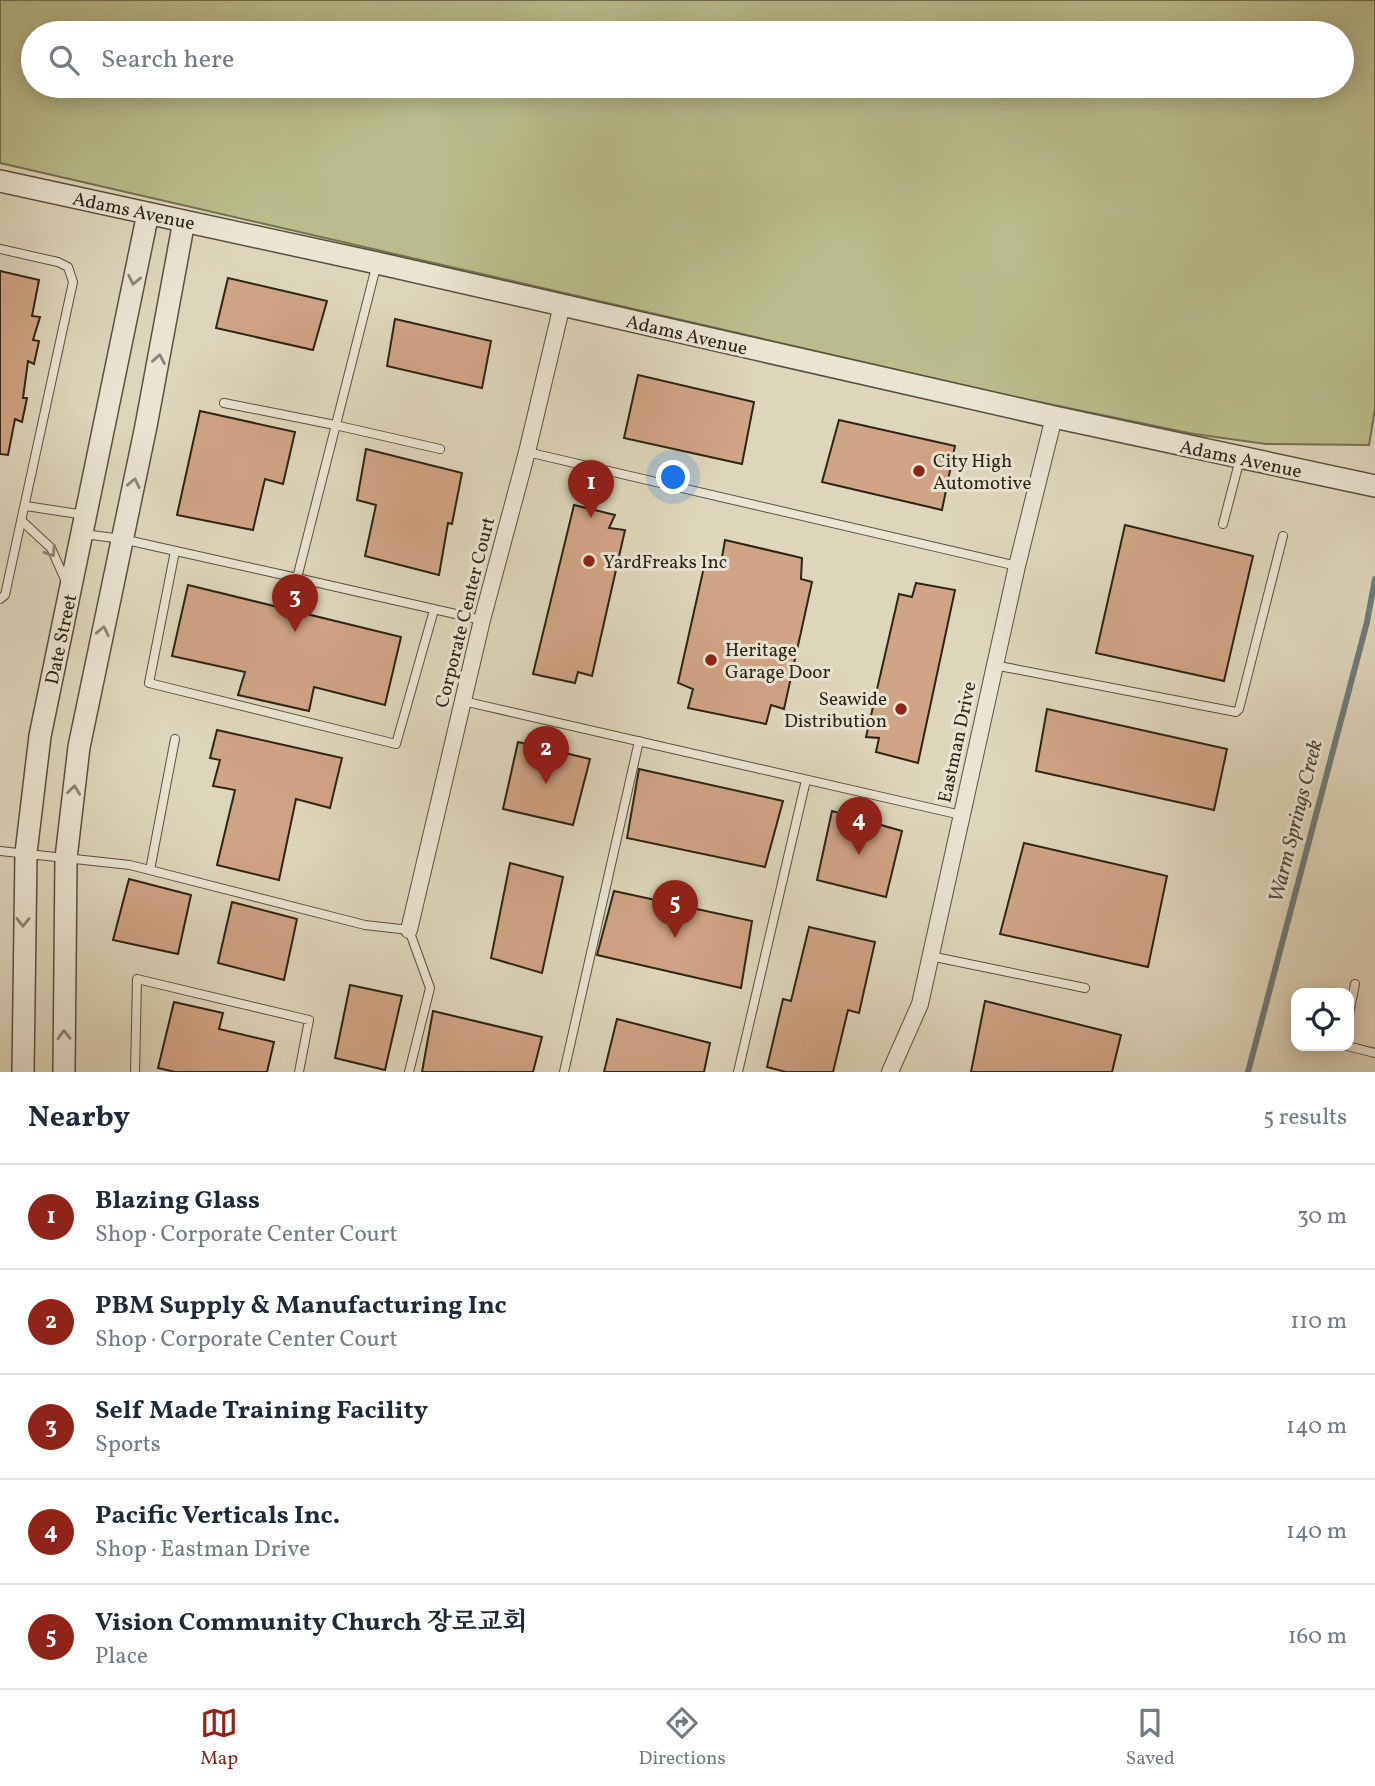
<!DOCTYPE html>
<html lang="en">
<head>
<meta charset="utf-8">
<style>
  body { margin:0; font-family:Vollkorn,"Noto Serif KR",serif; background:#f6f6f7; color:#1f2937 }
  .controls { position:absolute; right:21px; bottom:21px; display:grid; overflow:hidden; border-radius:14px; box-shadow:0 4px 18px #0003 }
  .controls button { width:63px; height:63px; display:grid; place-items:center; padding:0; border:0; border-bottom:2px solid #e0e1e3; background:#fff; color:#1f2937; font:35px sans-serif }
  .you { position:absolute; left:674px; top:478px; width:24px; height:24px; margin:-18px; border:5px solid #fff; border-radius:50%; background:#1a73e8; box-shadow:0 0 0 10px #1a73e833 }
  .badge { display:grid; place-items:center; width:46px; height:46px; border-radius:50%; background:#8f2418; color:#fff; font-size:23px; font-weight:700 }
  .pin { position:absolute; translate:-50% -58px; filter:drop-shadow(0 2px 4px #0008) }
  .pin::after { content:''; position:absolute; top:37px; width:24px; height:21px; background:inherit; clip-path:polygon(0 0,100% 0,50% 100%) }
  .list { margin:0; padding:0; list-style:none }
  h2 { display:flex; justify-content:space-between; align-items:center; height:91px; margin:0; padding:0 28px; font-size:30px }
  h2 small { font-size:23px; font-weight:400; color:#747a83 }
  .list li { display:grid; grid-template-columns:46px 1fr auto; gap:21px; align-items:center; box-sizing:border-box; height:105px; padding:0 28px; border-top:2px solid #e0e1e3 }
  .list b { display:block; font-size:26px; white-space:nowrap }
  .list p { margin:0; font-size:23px; white-space:nowrap; color:#747a83 }
  .list em { font-size:23px; font-style:normal; color:#747a83 }
  .icon { flex:none; width:38px; height:38px; fill:none; stroke:currentColor; stroke-width:2; stroke-linecap:round; stroke-linejoin:round }
  .map { position:relative; flex:none; width:1375px; height:1072px; overflow:hidden }
  .search { position:absolute; background:#fff; box-shadow:0 4px 18px #0003; left:21px; right:21px; top:21px; height:77px; display:flex; align-items:center; gap:18px; box-sizing:border-box; padding:0 24px; border-radius:38px; color:#747a83; font-size:26px }
  .sheet { height:616px; background:#fff }
  nav { display:flex; justify-content:space-around; align-items:center; box-sizing:border-box; height:98px; border-top:2px solid #e0e1e3; background:#fff; font-size:19px; color:#747a83 }
  nav a { display:grid; justify-items:center; gap:4px }
  nav .on { color:#8f2418 }
  .map>svg:first-child { display:block }
  .grass { fill:#b9bc8c; stroke:#737053; stroke-width:2; fill-rule:evenodd }
  .lines { fill:none; stroke-linecap:round; stroke-linejoin:round }
  .stream { stroke:#6e7c7c; stroke-width:6 }
  .building { fill:#d0a486; stroke:#2d251a; stroke-width:2 }
  .service-casing { stroke:#595142; stroke-width:10 }
  .minor-casing { stroke:#595142; stroke-width:18 }
  .tertiary-casing { stroke:#595142; stroke-width:24 }
  .service { stroke:#eae4d3; stroke-width:8 }
  .minor { stroke:#eae4d3; stroke-width:16 }
  .tertiary { stroke:#eae4d3; stroke-width:21 }
  .oneway { stroke:#8c8476 }
  .poi-dot { fill:#8f2418; stroke:#eae4d3; stroke-width:2.5 }
  .labels { text-anchor:middle; stroke-width:6; stroke-linejoin:round; paint-order:stroke }
  .street-label { font-size:19px; fill:#2d251a; stroke:#eae4d3 }
  .poi-label { font-size:19px; fill:#2d251a; stroke:#eae4d3; text-anchor:start }
  .water-label { font-size:21px; font-style:italic; fill:#484943; stroke:#eae4d3 }
</style>
</head>
<body>
<div class="map">
<svg width="1375" height="1072" viewBox="0 0 1375 1072">
  <rect width="100%" height="100%" fill="#ded6bc"/>
  <filter id="stains"><feTurbulence type="fractalNoise" baseFrequency=".00286" numOctaves="4"/><feColorMatrix values="0 0 0 0 .2 0 0 0 0 .09 0 0 0 0 .02 0 0 0 .5 -.17"/></filter>
  <radialGradient id="worn" r=".72"><stop offset=".6" stop-color="#630" stop-opacity="0"/><stop offset="1" stop-color="#630" stop-opacity=".3"/></radialGradient>
  <!-- grass -->
  <path class="grass" d="M 0,0 L 1375,0 L 1375,409 L 1369,445 L 1266,444 L 1194,434 L 1015,397 L 0,163 ZM 33,33 L 1342,33 L 1342,86 L 33,86 Z"/>
  <g class="lines">
    <!-- stream -->
    <path class="stream" d="M 1248,1072 L 1367,622 L 1375,579"/>
  </g>
  <!-- building -->
  <path class="building" d="M 0,271 L 39,280 L 32,316 L 40,317 L 33,340 L 39,341 L 34,364 L 28,361 L 23,398 L 27,398 L 22,422 L 15,419 L 8,455 L 0,454 Z
    M 228,278 L 327,301 L 313,350 L 216,328 Z
    M 395,319 L 491,341 L 482,388 L 387,366 Z
    M 638,375 L 754,402 L 742,464 L 624,438 Z
    M 200,411 L 295,432 L 283,484 L 265,479 L 253,530 L 177,515 Z
    M 839,420 L 955,446 L 942,510 L 822,482 Z
    M 366,449 L 462,473 L 452,524 L 448,523 L 439,575 L 365,556 L 376,505 L 357,500 Z
    M 574,505 L 615,515 L 609,528 L 625,530 L 592,676 L 578,672 L 575,683 L 533,674 Z
    M 1125,525 L 1253,556 L 1224,681 L 1096,653 Z
    M 725,540 L 802,558 L 801,579 L 812,582 L 784,709 L 771,705 L 766,724 L 688,708 L 693,689 L 678,683 L 706,558 L 721,563 Z
    M 916,583 L 955,590 L 918,763 L 876,752 L 879,738 L 866,737 L 899,594 L 912,597 Z
    M 188,585 L 401,637 L 385,705 L 314,687 L 309,711 L 238,695 L 245,672 L 172,656 Z
    M 1047,709 L 1227,749 L 1214,810 L 1036,771 Z
    M 217,730 L 342,758 L 330,808 L 296,799 L 279,880 L 217,865 L 235,790 L 213,786 L 220,760 L 210,758 Z
    M 518,742 L 590,759 L 573,825 L 503,809 Z
    M 639,769 L 783,801 L 765,867 L 627,838 Z
    M 832,811 L 902,831 L 886,897 L 817,880 Z
    M 1024,843 L 1167,876 L 1148,967 L 1000,934 Z
    M 510,863 L 563,877 L 542,973 L 491,958 Z
    M 129,879 L 191,895 L 178,954 L 113,940 Z
    M 614,891 L 752,921 L 741,988 L 597,955 Z
    M 232,902 L 297,919 L 284,980 L 218,963 Z
    M 809,927 L 875,942 L 859,1013 L 848,1010 L 833,1072 L 786,1072 L 767,1067 L 783,999 L 791,1001 Z
    M 350,985 L 402,996 L 385,1070 L 335,1058 Z
    M 985,1001 L 1121,1035 L 1112,1072 L 971,1072 Z
    M 174,1002 L 223,1013 L 219,1029 L 274,1042 L 267,1072 L 175,1072 L 158,1068 Z
    M 433,1011 L 542,1037 L 533,1072 L 422,1072 Z
    M 617,1019 L 710,1043 L 704,1072 L 604,1072 Z"/>
  <g class="lines">
    <defs>
      <path id="service" d="M 0,249 L 58,262 L 68,267 L 73,282 L 5,595 L 0,599
        M 224,403 L 335,425 L 440,449
        M 527,452 L 1017,566
        M 26,506 L 85,515
        M 23,522 L 51,548 L 67,584
        M 1223,524 L 1240,459
        M 84,534 L 122,539 L 297,578 L 377,263
        M 175,551 L 149,683 L 396,744 L 434,610
        M 297,578 L 482,620
        M 994,665 L 1236,712 L 1239,709 L 1283,536
        M 463,701 L 961,815
        M 0,851 L 130,865 L 365,925 L 409,930 L 430,988 L 409,1072
        M 150,870 L 175,739
        M 930,956 L 1085,988
        M 1349,1014 L 1355,984
        M 1347,1046 L 1375,1053
        M 135,1072 L 137,979 L 309,1020 L 299,1072
        M 564,1072 L 639,741
        M 738,1072 L 806,780"/>
      <path id="minor" d="M 409,930 L 482,620 L 527,452 L 562,305
        M 890,1072 L 920,1004 L 1017,566 L 1054,417"/>
      <path id="tertiary" d="M 0,181 L 377,263 L 1054,417 L 1375,486
        M 23,1072 L 26,853 L 40,736 L 148,213
        M 64,1072 L 66,858 L 79,747 L 146,426 L 184,221"/>
    </defs>
    <!-- service casing -->
    <use href="#service" class="service-casing"/>
    <!-- minor casing -->
    <use href="#minor" class="minor-casing"/>
    <!-- tertiary casing -->
    <use href="#tertiary" class="tertiary-casing"/>
    <!-- service -->
    <use href="#service" class="service"/>
    <!-- minor -->
    <use href="#minor" class="minor"/>
    <!-- tertiary -->
    <use href="#tertiary" class="tertiary"/>
  </g>
  <!-- one-way arrows -->
  <defs><path id="oneway-chevron" d="M-2-3.5L2.5 0L-2 3.5" fill="none" stroke-width="1.6" stroke-linecap="round" stroke-linejoin="round" transform="scale(1.75)"/></defs>
  <g class="oneway">
    <use href="#oneway-chevron" transform="translate(134 280) rotate(102)"/>
    <use href="#oneway-chevron" transform="translate(159 359) rotate(-80)"/>
    <use href="#oneway-chevron" transform="translate(134 483) rotate(-78)"/>
    <use href="#oneway-chevron" transform="translate(51 552) rotate(57)"/>
    <use href="#oneway-chevron" transform="translate(103 631) rotate(-78)"/>
    <use href="#oneway-chevron" transform="translate(74 790) rotate(-83)"/>
    <use href="#oneway-chevron" transform="translate(23 922) rotate(90)"/>
    <use href="#oneway-chevron" transform="translate(64 1035) rotate(-91)"/>
  </g>
  <!-- markers -->
  <g class="poi-dot">
    <circle cx="919" cy="471" r="7"/>
    <circle cx="589" cy="561" r="7"/>
    <circle cx="711" cy="660" r="7"/>
    <circle cx="901" cy="709" r="7"/>
  </g>
  <g class="labels">
    <!-- street labels -->
    <g class="street-label">
      <text transform="translate(134 210) rotate(12)" y="7">Adams Avenue</text>
      <text transform="translate(687 334) rotate(13)" y="7">Adams Avenue</text>
      <text transform="translate(1241 458) rotate(12)" y="7">Adams Avenue</text>
      <text transform="translate(464 612) rotate(-76)" y="7">Corporate Center Court</text>
      <text transform="translate(60 639) rotate(-78)" y="7">Date Street</text>
      <text transform="translate(956 742) rotate(-78)" y="7">Eastman Drive</text>
    </g>
    <!-- poi labels -->
    <g class="poi-label">
      <text x="933" y="467">City High<tspan x="933" dy="22">Automotive</tspan></text>
      <text x="603" y="568">YardFreaks Inc</text>
      <text x="725" y="656">Heritage<tspan x="725" dy="22">Garage Door</tspan></text>
      <text x="887" y="705" text-anchor="end">Seawide<tspan x="887" dy="22">Distribution</tspan></text>
    </g>
    <!-- water labels -->
    <g class="water-label">
      <text transform="translate(1295 821) rotate(-76)" y="7">Warm Springs Creek</text>
    </g>
  </g>
  <rect width="100%" height="100%" filter="url(#stains)"/>
  <rect width="100%" height="100%" fill="url(#worn)"/>
</svg>
<div class="controls">
<button><svg class="icon" aria-label="locate" viewBox="0 0 24 24"><circle cx="12" cy="12" r="6"/><path d="M12 2v4M12 18v4M2 12h4M18 12h4"/></svg></button>
</div>
<div class="you"></div>
<div class="pin badge" style="left:591px;top:518px">1</div>
<div class="pin badge" style="left:546px;top:784px">2</div>
<div class="pin badge" style="left:295px;top:632px">3</div>
<div class="pin badge" style="left:859px;top:855px">4</div>
<div class="pin badge" style="left:675px;top:938px">5</div>
<div class="search"><svg class="icon" aria-label="search" viewBox="0 0 24 24"><circle cx="10" cy="10" r="6"/><path d="M15 15l6 6"/></svg>Search here</div>
</div>
<section class="sheet">
<h2>Nearby<small>5 results</small></h2>
<ul class="list">
<li><span class="badge">1</span><div><b>Blazing Glass</b><p>Shop · Corporate Center Court</p></div><em>30 m</em></li>
<li><span class="badge">2</span><div><b>PBM Supply &amp; Manufacturing Inc</b><p>Shop · Corporate Center Court</p></div><em>110 m</em></li>
<li><span class="badge">3</span><div><b>Self Made Training Facility</b><p>Sports</p></div><em>140 m</em></li>
<li><span class="badge">4</span><div><b>Pacific Verticals Inc.</b><p>Shop · Eastman Drive</p></div><em>140 m</em></li>
<li><span class="badge">5</span><div><b>Vision Community Church 장로교회</b><p>Place</p></div><em>160 m</em></li>
</ul>
</section>
<nav>
<a class="on"><svg class="icon" aria-label="map" viewBox="0 0 24 24"><path d="M3 6l6-2 6 2 6-2v14l-6 2-6-2-6 2zM9 4v14M15 6v14"/></svg>Map</a>
<a><svg class="icon" aria-label="directions" viewBox="0 0 24 24"><path d="M12 3l9 9-9 9-9-9zM9 14v-3h6M13 9l2 2-2 2"/></svg>Directions</a>
<a><svg class="icon" aria-label="saved" viewBox="0 0 24 24"><path d="M7 4h10v16l-5-4-5 4z"/></svg>Saved</a>
</nav>
</body>
</html>
